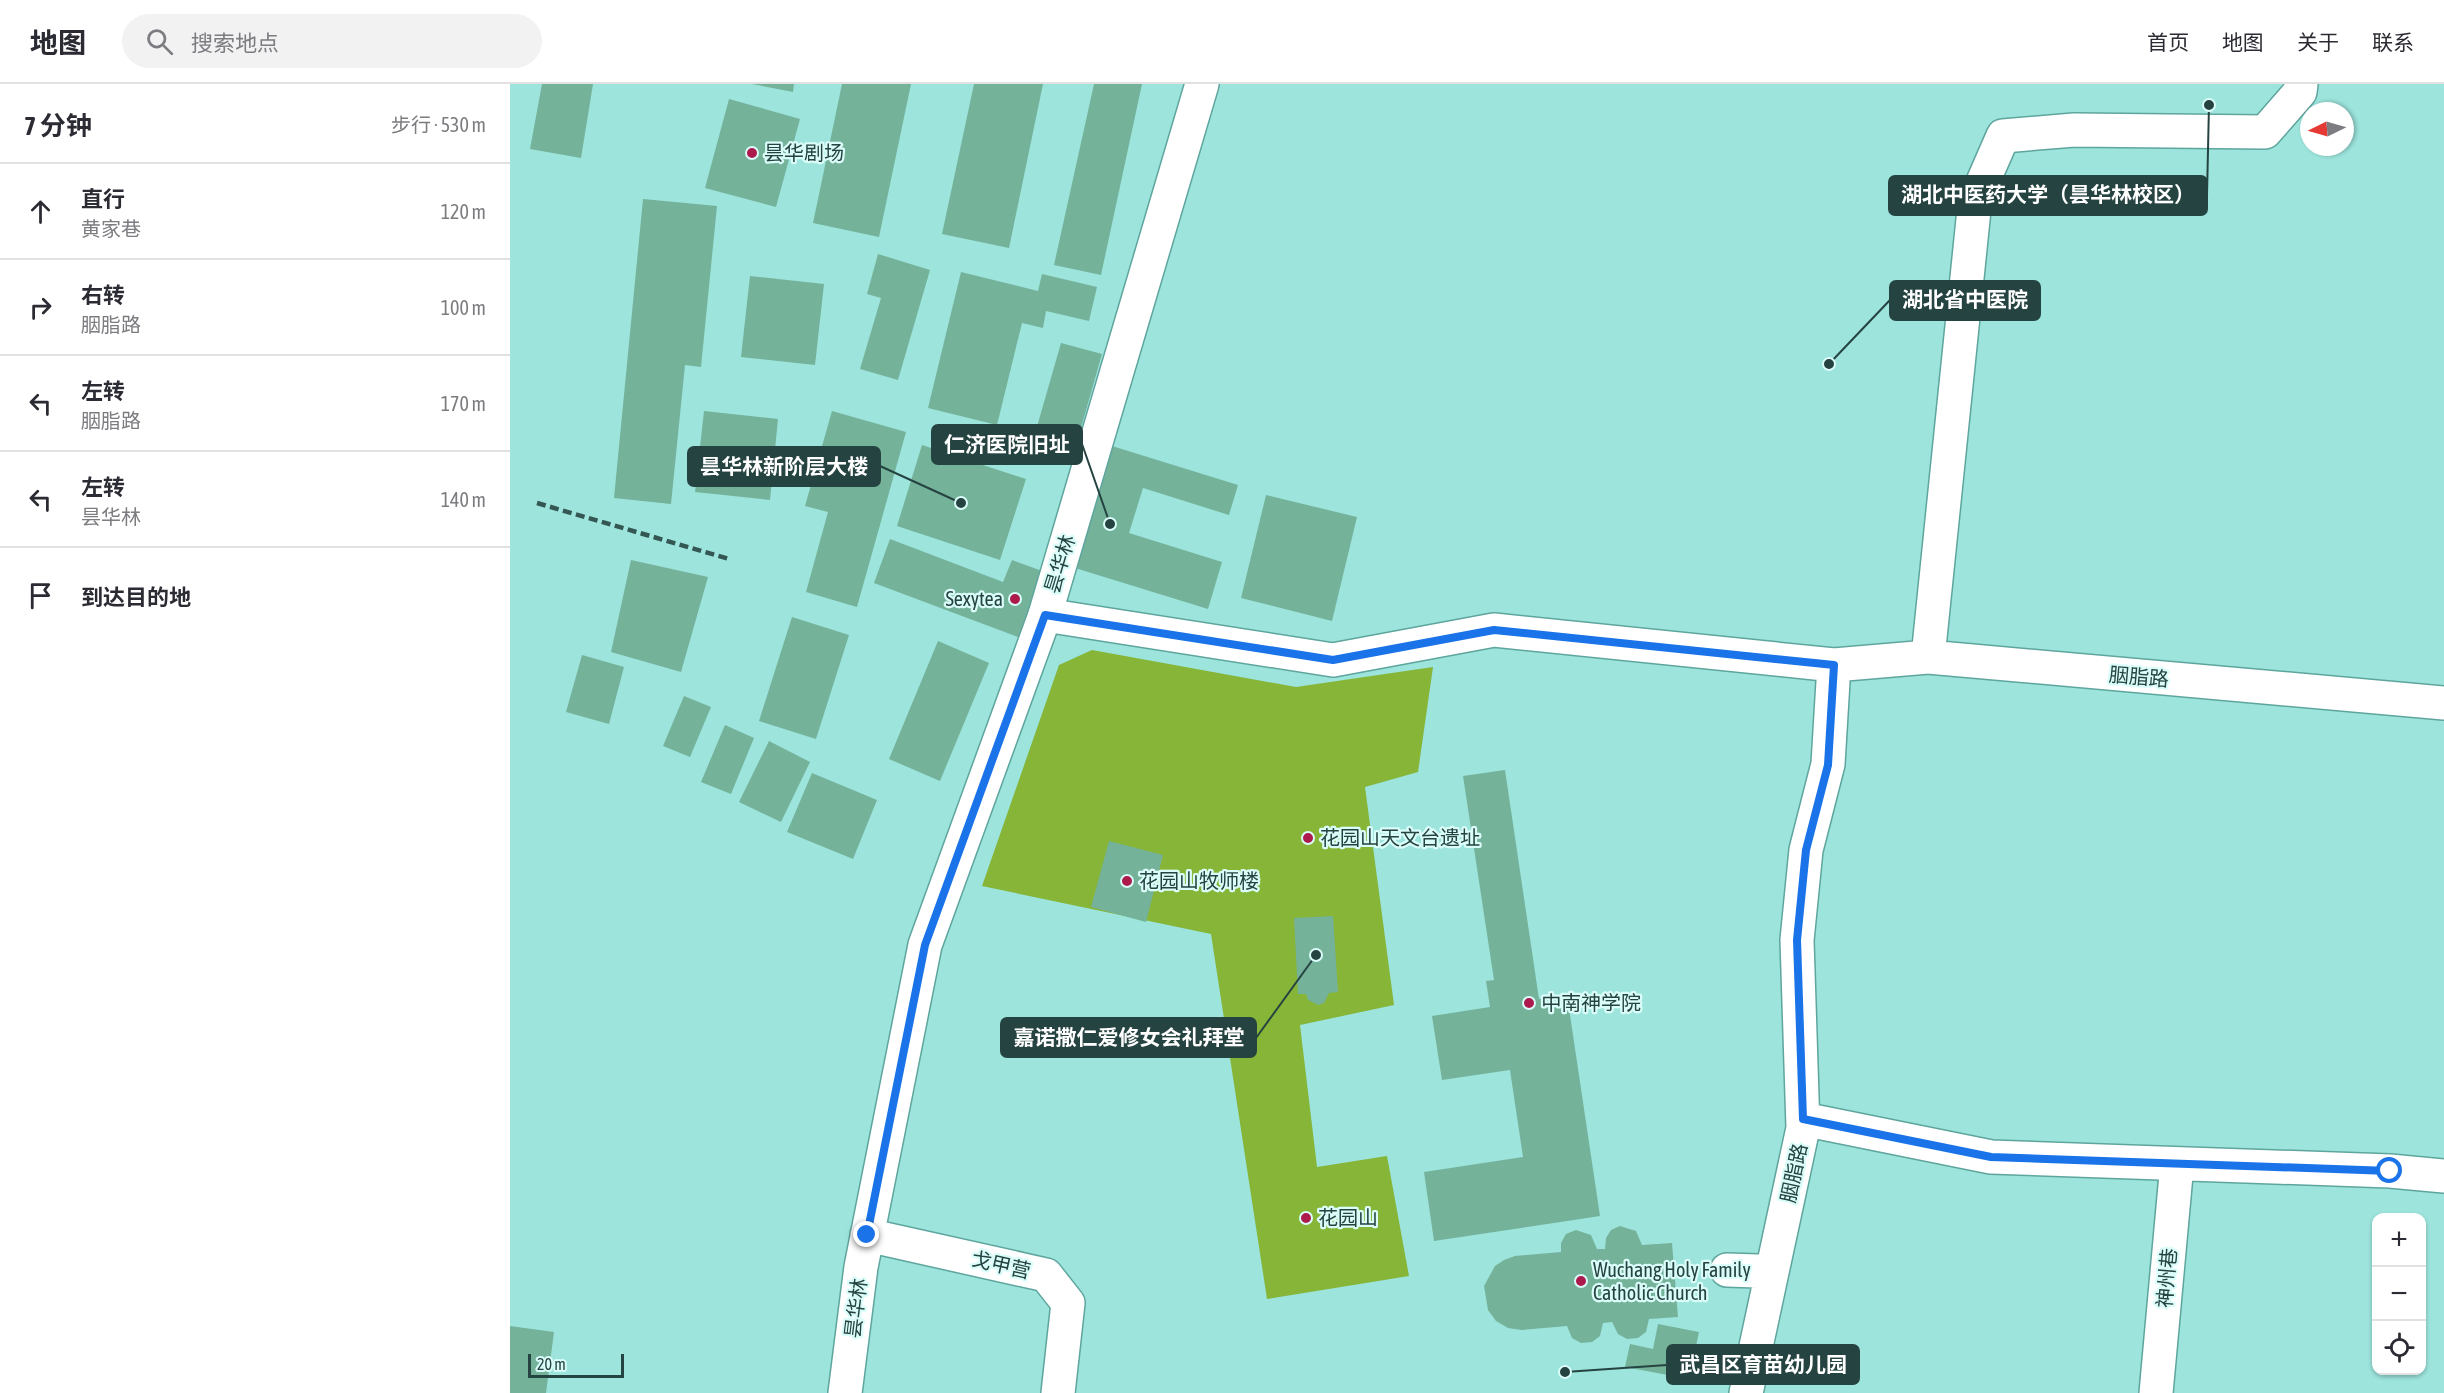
<!DOCTYPE html>
<html lang="zh">
<head>
<meta charset="utf-8">
<style>
  body { margin:0; font-family:"Asap Condensed","Noto Sans SC",sans-serif; background:#f2f2f3; color:#2b2b33 }
  .controls { position:absolute; right:18px; bottom:18px; display:grid; overflow:hidden; border-radius:12px; box-shadow:0 2px 4px #0004 }
  .controls button { width:54px; height:54px; display:grid; place-items:center; padding:0; border:0; border-bottom:2px solid #e1e1e2; background:#fff; color:#2b2b33; font:30px sans-serif }
  .compass { position:absolute; left:1790px; top:18px; width:54px; height:54px; border-radius:50%; background:#fff; box-shadow:0 2px 4px #0004; rotate:265deg }
  .scale { position:absolute; left:18px; bottom:15px; width:96px; box-sizing:border-box; padding-left:6px; border:3px solid #254340; border-top:0; font-size:16px; line-height:21px; white-space:nowrap; color:#254340; -webkit-text-stroke:4px #dafdf9; paint-order:stroke }
  .stop { position:absolute; width:18px; height:18px; margin:-14px; border:4px solid #1a73e8; border-radius:50%; background:#fff }
  .stop.end { background:#1a73e8; border-color:#fff; box-shadow:0 2px 6px #0008 }
  .list { margin:0; padding:0; list-style:none }
  h2 { display:flex; justify-content:space-between; align-items:center; height:78px; margin:0; padding:0 24px; font-size:26px }
  h2 small { font-size:20px; font-weight:400; color:#7c7c81 }
  .list li { display:grid; grid-template-columns:39px 1fr auto; gap:18px; align-items:center; box-sizing:border-box; height:96px; padding:0 24px; border-top:2px solid #e1e1e2 }
  .list b { display:block; font-size:22px; white-space:nowrap }
  .list p { margin:0; font-size:20px; white-space:nowrap; color:#7c7c81 }
  .list em { font-size:20px; font-style:normal; color:#7c7c81 }
  .icon { flex:none; width:33px; height:33px; fill:none; stroke:currentColor; stroke-width:2; stroke-linecap:round; stroke-linejoin:round }
  .map { position:relative; flex:none; width:1934px; height:1309px; overflow:hidden }
  header { display:flex; align-items:center; gap:36px; box-sizing:border-box; height:84px; padding:0 30px; background:#fff; border-bottom:2px solid #e1e1e2 }
  header strong { font-size:28px }
  nav { display:flex; gap:33px; margin-inline-start:auto; font-size:21px }
  .search { width:420px; height:54px; background:#f2f2f3; display:flex; align-items:center; gap:15px; box-sizing:border-box; padding:0 21px; border-radius:33px; color:#7c7c81; font-size:22px }
  main { display:flex }
  aside { flex:1; background:#fff }
  .map>svg:first-child { display:block }
  .forest { fill:#86b538 }
  .building { fill:#75b29a }
  .lines { fill:none; stroke-linecap:round; stroke-linejoin:round }
  .street-casing { stroke:#5ea59e; stroke-width:36 }
  .secondary-casing { stroke:#5ea59e; stroke-width:36 }
  .street { stroke:#fff; stroke-width:33 }
  .secondary { stroke:#fff; stroke-width:33 }
  .rail { stroke:#345753; stroke-width:4.5; stroke-dasharray:9 4.5; stroke-linecap:butt }
  .route { stroke:#1a73e8; stroke-width:8 }
  .poi-dot { fill:#ad1b4d; stroke:#dafdf9; stroke-width:2 }
  .labels { text-anchor:middle; stroke-width:4.5; stroke-linejoin:round; paint-order:stroke }
  .poi-label { font-size:20px; fill:#254340; stroke:#dafdf9; text-anchor:start }
  .street-label { font-size:20px; fill:#254340; stroke:#dafdf9 }
  .leader { fill:none; stroke:#254340; stroke-width:2 }
  .callout-dot { fill:#254340; stroke:#dafdf9; stroke-width:2 }
  .callout { fill:#254340; stroke:#254340; stroke-width:2 }
  .callout-label { font-size:21px; text-anchor:middle; font-weight:bold; fill:#fff }
</style>
</head>
<body>
<header>
<strong>地图</strong>
<div class="search"><svg class="icon" aria-label="search" viewBox="0 0 24 24"><circle cx="10" cy="10" r="6"/><path d="M15 15l6 6"/></svg>搜索地点</div>
<nav><a>首页</a><a>地图</a><a>关于</a><a>联系</a></nav>
</header>
<main>
<aside>
<h2>7 分钟<small>步行 · 530 m</small></h2>
<ul class="list">
<li><svg class="icon" aria-label="ahead" viewBox="0 0 24 24"><path d="M12 20V5M6 11l6-6 6 6"/></svg><div><b>直行</b><p>黄家巷</p></div><em>120 m</em></li>
<li><svg class="icon" aria-label="right" viewBox="0 0 24 24"><path d="M7 20v-9h11M14 6l5 5-5 5"/></svg><div><b>右转</b><p>胭脂路</p></div><em>100 m</em></li>
<li><svg class="icon" aria-label="left" viewBox="0 0 24 24"><path d="M17 20v-9H6M10 6l-5 5 5 5"/></svg><div><b>左转</b><p>胭脂路</p></div><em>170 m</em></li>
<li><svg class="icon" aria-label="left" viewBox="0 0 24 24"><path d="M17 20v-9H6M10 6l-5 5 5 5"/></svg><div><b>左转</b><p>昙华林</p></div><em>140 m</em></li>
<li><svg class="icon" aria-label="arrive" viewBox="0 0 24 24"><path d="M6 21V4h12l-3 4 3 4H6"/></svg><div><b>到达目的地</b></div></li>
</ul>
</aside>
<div class="map">
<svg width="1934" height="1309" viewBox="0 0 1934 1309">
  <rect width="100%" height="100%" fill="#9ce4dc"/>
  <!-- forest -->
  <path class="forest" d="M 582,566 L 786,603 L 923,583 L 908,688 L 855,703 L 884,921 L 790,941 L 807,1083 L 877,1072 L 899,1192 L 757,1215 L 701,850 L 472,802 L 549,581 Z"/>
  <!-- building -->
  <path class="building" d="M 32,0 L 83,0 L 71,74 L 20,65 Z
    M 242,0 L 284,0 L 283,8 Z
    M 332,0 L 401,0 L 369,153 L 303,139 Z
    M 464,0 L 533,0 L 499,164 L 432,150 Z
    M 584,0 L 632,0 L 591,191 L 544,181 Z
    M 219,15 L 290,35 L 266,123 L 195,104 Z
    M 133,115 L 207,122 L 191,283 L 175,281 L 161,420 L 104,414 Z
    M 368,170 L 420,186 L 388,296 L 350,285 L 371,214 L 357,210 Z
    M 451,188 L 528,207 L 532,190 L 587,203 L 579,237 L 536,227 L 533,244 L 512,239 L 487,341 L 418,324 Z
    M 240,192 L 314,200 L 305,281 L 231,273 Z
    M 551,259 L 592,270 L 565,365 L 524,353 Z
    M 194,327 L 268,335 L 260,416 L 185,408 Z
    M 322,327 L 396,348 L 347,523 L 296,508 L 318,428 L 295,422 Z
    M 412,361 L 516,395 L 490,476 L 387,442 Z
    M 602,362 L 728,401 L 719,431 L 633,404 L 619,449 L 712,478 L 698,525 L 565,484 Z
    M 756,411 L 847,433 L 822,537 L 731,514 Z
    M 380,455 L 493,498 L 502,476 L 535,488 L 511,554 L 364,499 Z
    M 121,476 L 198,493 L 171,588 L 101,568 Z
    M 282,533 L 339,551 L 306,655 L 249,637 Z
    M 428,557 L 479,579 L 430,697 L 379,675 Z
    M 72,571 L 114,583 L 99,640 L 56,628 Z
    M 174,612 L 201,623 L 180,673 L 153,662 Z
    M 215,641 L 244,654 L 221,710 L 191,698 Z
    M 259,657 L 300,678 L 271,738 L 229,718 Z
    M 995,686 L 1029,915 L 1057,911 L 1090,1132 L 924,1157 L 914,1088 L 1013,1073 L 1000,986 L 932,996 L 922,932 L 980,923 L 976,897 L 984,896 L 953,692 Z
    M 302,689 L 367,716 L 343,775 L 277,748 Z
    M 599,757 L 653,771 L 636,838 L 581,823 Z
    M 823,832 L 828,908 L 819,909 L 814,919 L 808,921 L 798,916 L 796,910 L 788,910 L 784,834 Z
    M 1110,1142 L 1126,1147 L 1132,1161 L 1162,1159 L 1168,1233 L 1139,1235 L 1136,1248 L 1128,1254 L 1117,1255 L 1108,1250 L 1102,1238 L 1093,1239 L 1090,1252 L 1082,1258 L 1071,1259 L 1062,1254 L 1057,1242 L 1012,1246 L 998,1244 L 986,1237 L 978,1226 L 974,1202 L 985,1182 L 994,1176 L 1005,1172 L 1051,1168 L 1051,1159 L 1056,1150 L 1066,1146 L 1081,1151 L 1087,1165 L 1095,1165 L 1096,1154 L 1101,1146 Z
    M 1148,1240 L 1189,1248 L 1179,1295 L 1115,1283 L 1120,1260 L 1143,1265 Z
    M 0,1242 L 44,1248 L 36,1309 L 0,1309 Z"/>
  <g class="lines">
    <defs>
      <path id="street" d="M 1418,573 L 1465,116 L 1493,52 L 1564,46 L 1755,48 L 1790,8 L 1791,0
        M 1293,1035 L 1481,1073 L 1880,1087 L 1934,1092
        M 357,1151 L 536,1191 L 558,1219 L 548,1309
        M 1217,1186 L 1248,1187
        M 335,1309 L 351,1183 L 415,861 L 535,531 L 823,576 L 984,546 L 1324,581 L 1418,573 L 1934,619
        M 1236,1309 L 1293,1044 L 1287,856 L 1296,766 L 1318,680 L 1324,581
        M 1646,1309 L 1667,1080"/>
      <path id="secondary" d="M 535,531 L 692,0"/>
    </defs>
    <!-- street casing -->
    <use href="#street" class="street-casing"/>
    <!-- secondary casing -->
    <use href="#secondary" class="secondary-casing"/>
    <!-- street -->
    <use href="#street" class="street"/>
    <!-- secondary -->
    <use href="#secondary" class="secondary"/>
    <!-- rail -->
    <path class="rail" d="M 27,419 L 219,475"/>
  </g>
  <g class="lines">
    <!-- route -->
    <path class="route" d="M 357,1151 L 415,861 L 535,531 L 823,576 L 984,546 L 1324,581 L 1318,681 L 1296,766 L 1287,856 L 1293,1035 L 1481,1073 L 1880,1087"/>
  </g>
  <!-- markers -->
  <g class="poi-dot">
    <circle cx="242" cy="69" r="6"/>
    <circle cx="505" cy="515" r="6"/>
    <circle cx="798" cy="754" r="6"/>
    <circle cx="617" cy="797" r="6"/>
    <circle cx="1019" cy="919" r="6"/>
    <circle cx="796" cy="1134" r="6"/>
    <circle cx="1071" cy="1197" r="6"/>
  </g>
  <g class="labels">
    <!-- poi labels -->
    <g class="poi-label">
      <text x="254" y="76">昙华剧场</text>
      <text x="493" y="522" text-anchor="end">Sexytea</text>
      <text x="810" y="761">花园山天文台遗址</text>
      <text x="629" y="804">花园山牧师楼</text>
      <text x="1031" y="926">中南神学院</text>
      <text x="808" y="1141">花园山</text>
      <text x="1083" y="1193">Wuchang Holy Family<tspan x="1083" dy="23">Catholic Church</tspan></text>
    </g>
    <!-- street labels -->
    <g class="street-label">
      <text transform="translate(550 480) rotate(-73)" y="7">昙华林</text>
      <text transform="translate(1629 593) rotate(5)" y="7">胭脂路</text>
      <text transform="translate(1284 1089) rotate(-78)" y="7">胭脂路</text>
      <text transform="translate(491 1181) rotate(13)" y="7">戈甲营</text>
      <text transform="translate(1657 1194) rotate(-85)" y="7">神州巷</text>
      <text transform="translate(346 1224) rotate(-83)" y="7">昙华林</text>
    </g>
  </g>
  <!-- callouts -->
  <path class="leader" d="M1699 21L1697 111M1319 280L1380 216M600 440L572 360M451 419L370 382M806 871L746 954M1055 1288L1157 1281"/>
  <g class="callout-dot">
    <circle cx="1699" cy="21" r="6"/>
    <circle cx="1319" cy="280" r="6"/>
    <circle cx="600" cy="440" r="6"/>
    <circle cx="451" cy="419" r="6"/>
    <circle cx="806" cy="871" r="6"/>
    <circle cx="1055" cy="1288" r="6"/>
  </g>
  <g class="callout">
    <rect x="1379" y="92" width="318" height="39" rx="6"/>
    <rect x="1380" y="197" width="150" height="39" rx="6"/>
    <rect x="422" y="341" width="150" height="39" rx="6"/>
    <rect x="178" y="363" width="192" height="39" rx="6"/>
    <rect x="491" y="934" width="255" height="39" rx="6"/>
    <rect x="1157" y="1261" width="192" height="39" rx="6"/>
  </g>
  <g class="callout-label">
    <text x="1538" y="118">湖北中医药大学（昙华林校区）</text>
    <text x="1455" y="223">湖北省中医院</text>
    <text x="497" y="368">仁济医院旧址</text>
    <text x="274" y="390">昙华林新阶层大楼</text>
    <text x="619" y="961">嘉诺撒仁爱修女会礼拜堂</text>
    <text x="1253" y="1288">武昌区育苗幼儿园</text>
  </g>
</svg>
<div class="controls">
<button>+</button>
<button>−</button>
<button><svg class="icon" aria-label="locate" viewBox="0 0 24 24"><circle cx="12" cy="12" r="6"/><path d="M12 2v4M12 18v4M2 12h4M18 12h4"/></svg></button>
</div>
<svg class="compass" viewBox="-18 -18 36 36"><path d="M0-13l5 13h-10z" fill="#e53935"/><path d="M0 13l5-13h-10z" fill="#7c7c81"/></svg>
<div class="scale">20 m</div>
<div class="stop" style="left:1880px;top:1087px"></div>
<div class="stop end" style="left:357px;top:1151px"></div>
</div>
</main>
</body>
</html>
